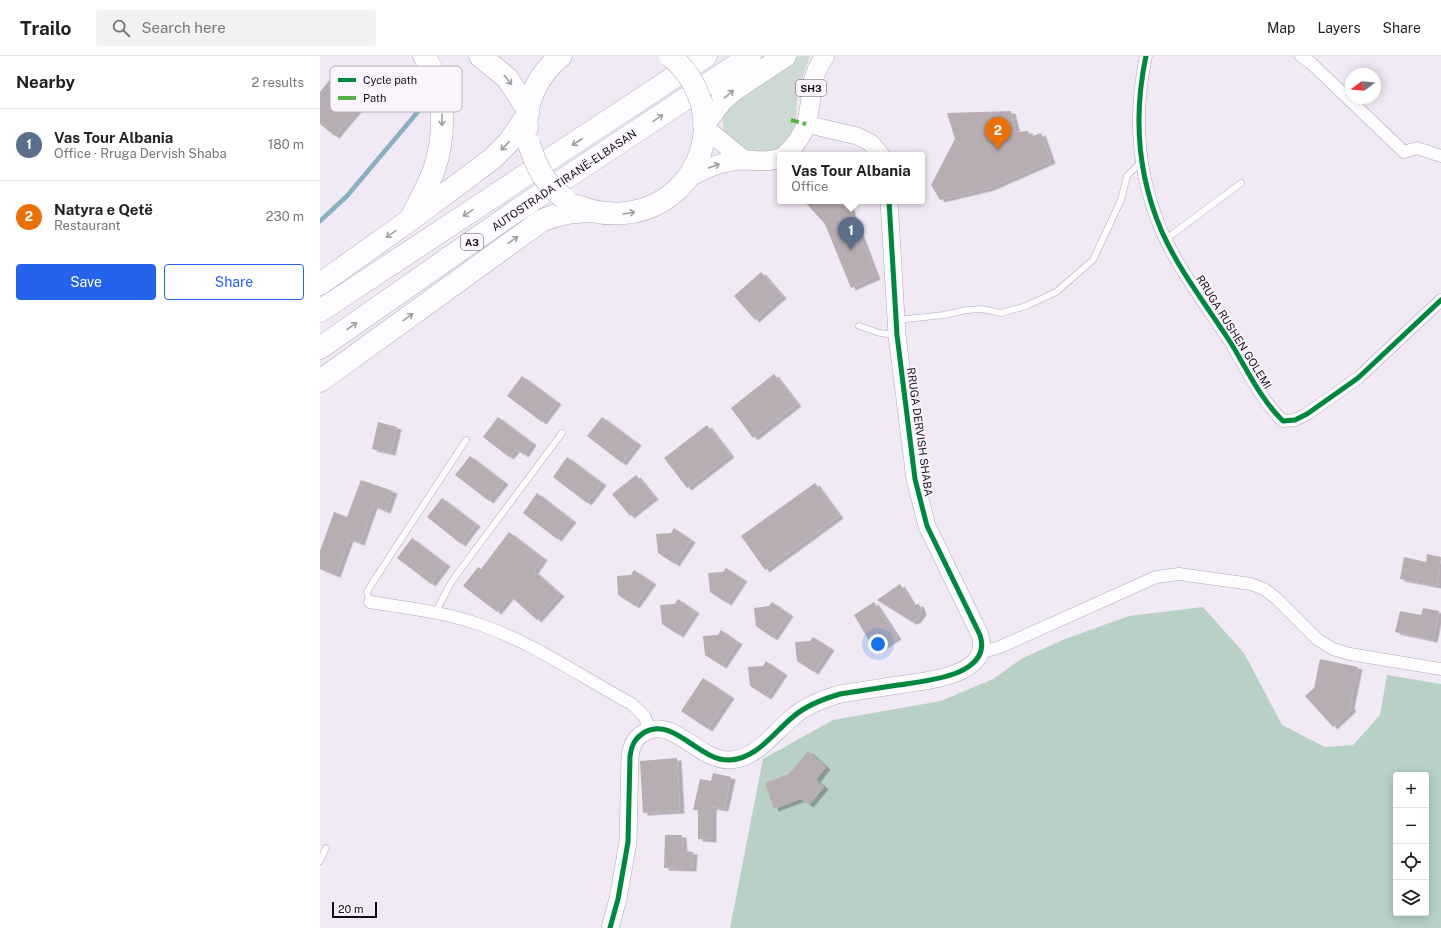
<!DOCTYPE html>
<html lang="en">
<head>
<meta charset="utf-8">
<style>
  body { margin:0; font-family:"Public Sans",sans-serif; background:#f2f2f2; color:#222 }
  .controls { position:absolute; right:12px; bottom:12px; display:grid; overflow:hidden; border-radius:4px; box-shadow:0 2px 10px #0003 }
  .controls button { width:36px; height:36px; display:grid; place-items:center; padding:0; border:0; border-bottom:1px solid #e0e0e0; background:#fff; color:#222; font:20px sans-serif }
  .compass { position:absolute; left:1025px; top:12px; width:36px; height:36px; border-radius:50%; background:#fff; box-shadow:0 2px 10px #0003; rotate:254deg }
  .scale { position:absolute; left:12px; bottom:10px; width:45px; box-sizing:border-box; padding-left:4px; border:2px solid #150e18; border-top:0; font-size:11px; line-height:14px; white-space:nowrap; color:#150e18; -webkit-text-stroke:3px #faf5fc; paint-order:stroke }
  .you { position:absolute; left:558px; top:588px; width:14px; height:14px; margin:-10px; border:3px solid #fff; border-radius:50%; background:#1a73e8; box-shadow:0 0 0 6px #1a73e833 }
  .badge { display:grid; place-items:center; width:26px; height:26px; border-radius:50%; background:#2563eb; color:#fff; font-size:13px; font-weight:700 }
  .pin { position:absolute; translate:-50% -33px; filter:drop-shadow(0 1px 2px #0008) }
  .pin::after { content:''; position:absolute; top:21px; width:14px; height:12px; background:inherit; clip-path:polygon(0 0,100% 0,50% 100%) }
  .popup { position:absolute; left:457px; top:96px; width:148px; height:52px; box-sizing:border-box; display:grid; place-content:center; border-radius:4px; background:#fff; filter:drop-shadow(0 1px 3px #0005); font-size:13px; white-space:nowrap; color:#767676 }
  .popup b { font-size:15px; color:#222 }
  .popup::after { content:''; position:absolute; left:50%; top:100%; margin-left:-8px; border:8px solid transparent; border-top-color:#fff }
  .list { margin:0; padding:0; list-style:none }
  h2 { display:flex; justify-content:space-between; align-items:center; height:52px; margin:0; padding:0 16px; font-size:17px }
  h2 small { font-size:13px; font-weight:400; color:#767676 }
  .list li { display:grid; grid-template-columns:26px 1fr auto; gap:12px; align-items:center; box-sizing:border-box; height:72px; padding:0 16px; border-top:1px solid #e0e0e0 }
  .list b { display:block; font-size:15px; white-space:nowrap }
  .list p { margin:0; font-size:13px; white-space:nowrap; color:#767676 }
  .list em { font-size:13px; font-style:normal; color:#767676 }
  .actions { display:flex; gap:8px; padding:12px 16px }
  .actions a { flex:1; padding:9px 0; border:1px solid #2563eb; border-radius:4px; text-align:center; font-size:14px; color:#2563eb }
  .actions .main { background:#2563eb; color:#fff }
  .icon { flex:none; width:22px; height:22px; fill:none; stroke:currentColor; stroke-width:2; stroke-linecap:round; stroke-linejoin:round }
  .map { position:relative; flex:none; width:1121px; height:872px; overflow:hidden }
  header { display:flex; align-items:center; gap:24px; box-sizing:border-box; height:56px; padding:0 20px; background:#fff; border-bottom:1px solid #e0e0e0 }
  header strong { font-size:19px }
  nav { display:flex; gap:22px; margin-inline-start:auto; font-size:14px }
  .search { width:280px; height:36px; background:#f2f2f2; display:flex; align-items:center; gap:10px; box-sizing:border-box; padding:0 14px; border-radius:4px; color:#767676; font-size:15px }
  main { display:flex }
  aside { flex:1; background:#fff }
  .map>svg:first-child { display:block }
  .green { fill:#ccd9d5 }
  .forest { fill:#b8d0c6; fill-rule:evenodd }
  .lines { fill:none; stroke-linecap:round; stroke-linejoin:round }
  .stream { stroke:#87b1bf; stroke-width:4.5 }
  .building { fill:#b8adb2; filter:url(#shadow) }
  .lane-casing { stroke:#b1a9b5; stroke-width:7 }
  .street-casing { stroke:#b1a9b5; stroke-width:13 }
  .secondary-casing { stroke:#b1a9b5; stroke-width:18 }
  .primary-casing { stroke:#b1a9b5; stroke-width:20 }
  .highway-casing { stroke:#b1a9b5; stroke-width:23 }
  .lane { stroke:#fdfcfe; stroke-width:6 }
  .street { stroke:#fdfcfe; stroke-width:12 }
  .secondary { stroke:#fdfcfe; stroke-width:17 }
  .primary { stroke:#fdfcfe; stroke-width:19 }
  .highway { stroke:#fdfcfe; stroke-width:22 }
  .highway-bridge-casing { stroke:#b1a9b5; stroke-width:23; stroke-linecap:butt }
  .highway-bridge { stroke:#fdfcfe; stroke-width:22 }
  .quiet { stroke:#55b045; stroke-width:4; stroke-dasharray:8 4; stroke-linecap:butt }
  .cycleway-casing { stroke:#faf5fc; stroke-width:8 }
  .cycleway { stroke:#00873e; stroke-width:5 }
  .oneway { stroke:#a09da2 }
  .labels { text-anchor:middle; stroke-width:3.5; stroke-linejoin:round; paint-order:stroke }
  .shield { fill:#faf5fc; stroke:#5a535c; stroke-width:1 }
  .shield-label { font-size:10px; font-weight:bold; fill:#150e18 }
  .street-label { font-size:11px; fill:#150e18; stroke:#faf5fc }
  .key { fill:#faf5fc; stroke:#b5b0b8; stroke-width:1 }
  .key-label { font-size:11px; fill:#150e18 }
</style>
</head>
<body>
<header>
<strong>Trailo</strong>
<div class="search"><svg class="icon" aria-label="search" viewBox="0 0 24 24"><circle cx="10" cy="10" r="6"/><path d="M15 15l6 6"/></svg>Search here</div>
<nav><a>Map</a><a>Layers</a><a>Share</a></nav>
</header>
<main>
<aside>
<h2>Nearby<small>2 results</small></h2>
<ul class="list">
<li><span class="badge" style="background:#5c6f8a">1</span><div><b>Vas Tour Albania</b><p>Office · Rruga Dervish Shaba</p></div><em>180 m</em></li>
<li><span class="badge" style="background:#e8710a">2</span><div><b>Natyra e Qetë</b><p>Restaurant</p></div><em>230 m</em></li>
</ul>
<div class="actions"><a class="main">Save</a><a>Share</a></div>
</aside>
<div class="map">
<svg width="1121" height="872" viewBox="0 0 1121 872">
  <defs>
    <filter id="shadow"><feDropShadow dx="4.5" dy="2.5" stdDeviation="0" flood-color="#0004"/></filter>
  </defs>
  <rect width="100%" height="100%" fill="#f2e9f6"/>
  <!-- green -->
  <path class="green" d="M 478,0 L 490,0 C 485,13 481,25 478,39 C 474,62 481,88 453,95 C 430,101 421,89 404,76 C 403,69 402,61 406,54 C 418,35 459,13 478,0 Z"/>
  <!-- forest -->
  <path class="forest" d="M 883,551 L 924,597 L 962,669 L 1005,691 L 1033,689 L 1060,659 L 1067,619 L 1121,628 L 1121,872 L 410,872 L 443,703 L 513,664 L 621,645 L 673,623 L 701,603 L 745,583 L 809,560 ZM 1076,719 L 1106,719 L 1106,857 L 1076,857 Z"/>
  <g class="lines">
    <!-- stream -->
    <path class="stream" d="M 0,165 L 27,140 L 101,52"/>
  </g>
  <!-- building -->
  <path class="building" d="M 20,11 L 51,37 L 15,80 L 0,68 L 0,36 Z
    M 691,55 L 696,76 L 708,75 L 710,81 L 721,77 L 731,105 L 670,132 L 620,144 L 611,129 L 635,83 L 627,57 Z
    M 484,145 L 527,145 L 556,221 L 531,232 L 505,168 Z
    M 441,216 L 462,240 L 435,264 L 414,240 Z
    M 454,318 L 477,348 L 433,382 L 411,352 Z
    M 202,320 L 237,346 L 222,366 L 187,340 Z
    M 178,361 L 212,387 L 204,399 L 196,393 L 189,401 L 163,381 Z
    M 282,361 L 317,387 L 302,407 L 267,380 Z
    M 58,366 L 77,371 L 71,397 L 52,393 Z
    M 387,369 L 410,399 L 367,432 L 344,402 Z
    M 150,400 L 184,426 L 169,445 L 135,419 Z
    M 247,401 L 282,427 L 267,447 L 233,421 Z
    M 316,419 L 334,441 L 310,460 L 292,438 Z
    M 41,424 L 73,435 L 66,455 L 53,450 L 40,487 L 29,483 L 16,519 L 0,513 L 0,495 L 14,456 L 27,461 Z
    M 495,427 L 519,460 L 445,514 L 421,480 Z
    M 217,437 L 252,464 L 237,483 L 203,457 Z
    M 122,442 L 156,468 L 141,488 L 107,461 Z
    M 354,472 L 371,484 L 355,508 L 338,497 L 336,478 L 351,477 Z
    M 189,476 L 223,502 L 214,515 L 240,538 L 217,564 L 190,540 L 177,556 L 143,530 L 158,511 L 161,513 Z
    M 92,482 L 126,508 L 111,528 L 77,502 Z
    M 1107,498 L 1121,501 L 1117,530 L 1080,523 L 1084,501 L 1106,506 Z
    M 406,512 L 423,523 L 407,547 L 390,536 L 388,517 L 403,516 Z
    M 314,514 L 332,526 L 315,550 L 298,539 L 297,520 L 311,519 Z
    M 580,528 L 593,549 L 599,548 L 602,556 L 597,564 L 592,566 L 557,544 Z
    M 358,543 L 375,555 L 359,579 L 342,568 L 340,549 L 355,548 Z
    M 452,546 L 469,558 L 453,582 L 436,570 L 434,552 L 449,550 Z
    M 554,546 L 577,581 L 555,595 L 534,559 Z
    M 1103,552 L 1119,555 L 1113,584 L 1075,576 L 1080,555 L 1101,559 Z
    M 401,574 L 418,586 L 402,610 L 385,599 L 383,580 L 398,579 Z
    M 493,581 L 510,592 L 494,616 L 477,605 L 475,586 L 490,585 Z
    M 1000,603 L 1038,611 L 1030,650 L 1032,653 L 1013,671 L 985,640 L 994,632 Z
    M 446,605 L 463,617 L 447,641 L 430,630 L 428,611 L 443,610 Z
    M 383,622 L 410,640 L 388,673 L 361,655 Z
    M 488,695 L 506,711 L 496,724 L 504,731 L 489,749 L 481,743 L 454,753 L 445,727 L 469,718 Z
    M 357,702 L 360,755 L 323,757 L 320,705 Z
    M 393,717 L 411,721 L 404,753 L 392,751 L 392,784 L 378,783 L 378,754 L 373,754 L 380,723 L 391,725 Z
    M 345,779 L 362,779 L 363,795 L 373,796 L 372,813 L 344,812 Z"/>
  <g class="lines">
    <defs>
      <path id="lane" d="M 846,183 L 921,127
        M 577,264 L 624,259 L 647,254 L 662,253 L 681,257 L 706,250 L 736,236 L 773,204 L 801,144 L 807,120 L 822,105
        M 539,270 L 560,277 L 576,279
        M 50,546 L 47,536 L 53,526 L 146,384
        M 115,557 L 132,525 L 242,377
        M 0,805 L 6,792"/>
      <path id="street" d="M 826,0 C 813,61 817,118 842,176 C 859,214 886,249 909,284 C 926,311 940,343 963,365 L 975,364 L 987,358 L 1038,322 L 1121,244
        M 981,0 L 991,7 L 1084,96 L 1097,92 L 1121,100
        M 50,546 C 87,552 125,556 161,569 C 214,587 263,622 312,648 L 325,661 L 329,674
        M 662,596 L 680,591 L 836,521 L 859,518 L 931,528 L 944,533 L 956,542 L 997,583 L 1013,593 L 1030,598 L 1121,613"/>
      <path id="secondary" d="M 486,68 L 537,80 L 551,87 L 561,99
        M 290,872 L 298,843 L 308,786 L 310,700 C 312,688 315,682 325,676 C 353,660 380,706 410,704 C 438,702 454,676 474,660 C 487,649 503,643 520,638 C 539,635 559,632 578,629 C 605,625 673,620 660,579 L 607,470 L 595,423 L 577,279 L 569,145"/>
      <path id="primary" d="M 385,72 L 424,104
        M 465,99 C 475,90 482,81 486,68 C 494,43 487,24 505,0
        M 366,123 C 384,113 401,105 423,104 C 436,104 447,107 460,102"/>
      <path id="highway" d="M 160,0 L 187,22 L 208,54
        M 384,68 L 402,44 L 412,35 L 465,0
        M 207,72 C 204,45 220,17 241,0
        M 257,150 C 317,174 380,139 385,73 C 385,65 383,56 382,48
        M 91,162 C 99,146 108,130 114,114 C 126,78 126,32 104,0
        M 0,228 L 90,164 L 172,103 L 189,86 L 208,58
        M 0,255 L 386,0
        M 0,292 L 196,155 L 430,0
        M 0,325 L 221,165 C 238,157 252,156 271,155"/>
    </defs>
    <!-- lane casing -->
    <use href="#lane" class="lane-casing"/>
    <!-- street casing -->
    <use href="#street" class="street-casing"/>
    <!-- secondary casing -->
    <use href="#secondary" class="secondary-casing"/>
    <!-- primary casing -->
    <use href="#primary" class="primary-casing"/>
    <!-- highway casing -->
    <use href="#highway" class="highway-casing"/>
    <!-- lane -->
    <use href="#lane" class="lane"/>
    <!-- street -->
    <use href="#street" class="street"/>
    <!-- secondary -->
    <use href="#secondary" class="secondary"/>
    <!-- primary -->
    <use href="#primary" class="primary"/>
    <!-- highway -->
    <use href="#highway" class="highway"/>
    <defs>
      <path id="highway-bridge" d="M 350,0 C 367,13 375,29 382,48
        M 209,88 C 216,110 225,128 244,142"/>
    </defs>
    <!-- highway-bridge casing -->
    <use href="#highway-bridge" class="highway-bridge-casing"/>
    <!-- highway-bridge -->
    <use href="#highway-bridge" class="highway-bridge"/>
    <!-- quiet -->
    <path class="quiet" d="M 471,64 L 486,68"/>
    <defs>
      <path id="cycleway" d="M 826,0 C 813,61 817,118 842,176 C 859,214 886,249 909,284 C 926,311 940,343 963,365 L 975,364 L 987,358 L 1038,322 L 1121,244
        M 290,872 L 298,843 L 308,786 L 310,700 C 312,688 315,682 325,676 C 353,660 380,706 410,704 C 438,702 454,676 474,660 C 487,649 503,643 520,638 C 539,635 559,632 578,629 C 605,625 673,620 660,579 L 607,470 L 595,423 L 577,279 L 569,145"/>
    </defs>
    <!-- cycleway casing -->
    <use href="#cycleway" class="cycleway-casing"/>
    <!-- cycleway -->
    <use href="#cycleway" class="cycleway"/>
  </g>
  <!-- one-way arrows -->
  <defs><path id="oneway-shaft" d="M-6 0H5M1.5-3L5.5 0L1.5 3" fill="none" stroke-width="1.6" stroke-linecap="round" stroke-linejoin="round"/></defs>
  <g class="oneway">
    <use href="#oneway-shaft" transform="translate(188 24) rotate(51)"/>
    <use href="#oneway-shaft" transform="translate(409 38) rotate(-40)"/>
    <use href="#oneway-shaft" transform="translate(338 62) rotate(-34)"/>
    <use href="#oneway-shaft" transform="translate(122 64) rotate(90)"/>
    <use href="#oneway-shaft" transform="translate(257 86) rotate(147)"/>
    <use href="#oneway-shaft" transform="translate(185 90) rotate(133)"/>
    <use href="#oneway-shaft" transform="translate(394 110) rotate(-19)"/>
    <use href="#oneway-shaft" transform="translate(148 157) rotate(146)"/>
    <use href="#oneway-shaft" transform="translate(309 157) rotate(-9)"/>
    <use href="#oneway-shaft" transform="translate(71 178) rotate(145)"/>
    <use href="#oneway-shaft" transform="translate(193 184) rotate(-35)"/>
    <use href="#oneway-shaft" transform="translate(88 261) rotate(-36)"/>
    <use href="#oneway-shaft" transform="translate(32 270) rotate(-35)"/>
  </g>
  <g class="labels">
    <!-- shield labels -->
    <g class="shield">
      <rect x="476" y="24" width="30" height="16" rx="3"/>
      <rect x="141" y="178" width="22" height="16" rx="3"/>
    </g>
    <g class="shield-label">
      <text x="491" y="36">SH3</text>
      <text x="152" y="190">A3</text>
    </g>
    <!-- street labels -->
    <g class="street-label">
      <text transform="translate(244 124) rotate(-34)" y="4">AUTOSTRADA TIRANË-ELBASAN</text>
      <text transform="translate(914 276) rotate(58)" y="4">RRUGA RUSHEN GOLEMI</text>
      <text transform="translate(600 376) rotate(82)" y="4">RRUGA DERVISH SHABA</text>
    </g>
  </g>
  <!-- legend -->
  <rect x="10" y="10" width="132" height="46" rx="6" class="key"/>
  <rect x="18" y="22" width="18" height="4" fill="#00873e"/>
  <rect x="18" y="40" width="18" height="4" fill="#55b045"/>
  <g class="key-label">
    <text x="43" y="28">Cycle path</text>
    <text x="43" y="46">Path</text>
  </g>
</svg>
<div class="controls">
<button>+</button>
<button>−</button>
<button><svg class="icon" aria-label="locate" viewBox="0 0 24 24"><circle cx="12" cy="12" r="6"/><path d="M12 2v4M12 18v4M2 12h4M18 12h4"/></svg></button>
<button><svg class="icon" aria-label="layers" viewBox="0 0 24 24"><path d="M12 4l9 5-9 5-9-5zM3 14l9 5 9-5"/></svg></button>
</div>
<svg class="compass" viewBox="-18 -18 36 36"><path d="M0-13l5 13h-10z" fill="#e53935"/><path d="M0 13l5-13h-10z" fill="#767676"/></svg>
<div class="scale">20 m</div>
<div class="you"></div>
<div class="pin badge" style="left:531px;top:194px;background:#5c6f8a">1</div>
<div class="popup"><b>Vas Tour Albania</b>Office</div>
<div class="pin badge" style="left:678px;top:94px;background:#e8710a">2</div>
</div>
</main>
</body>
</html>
